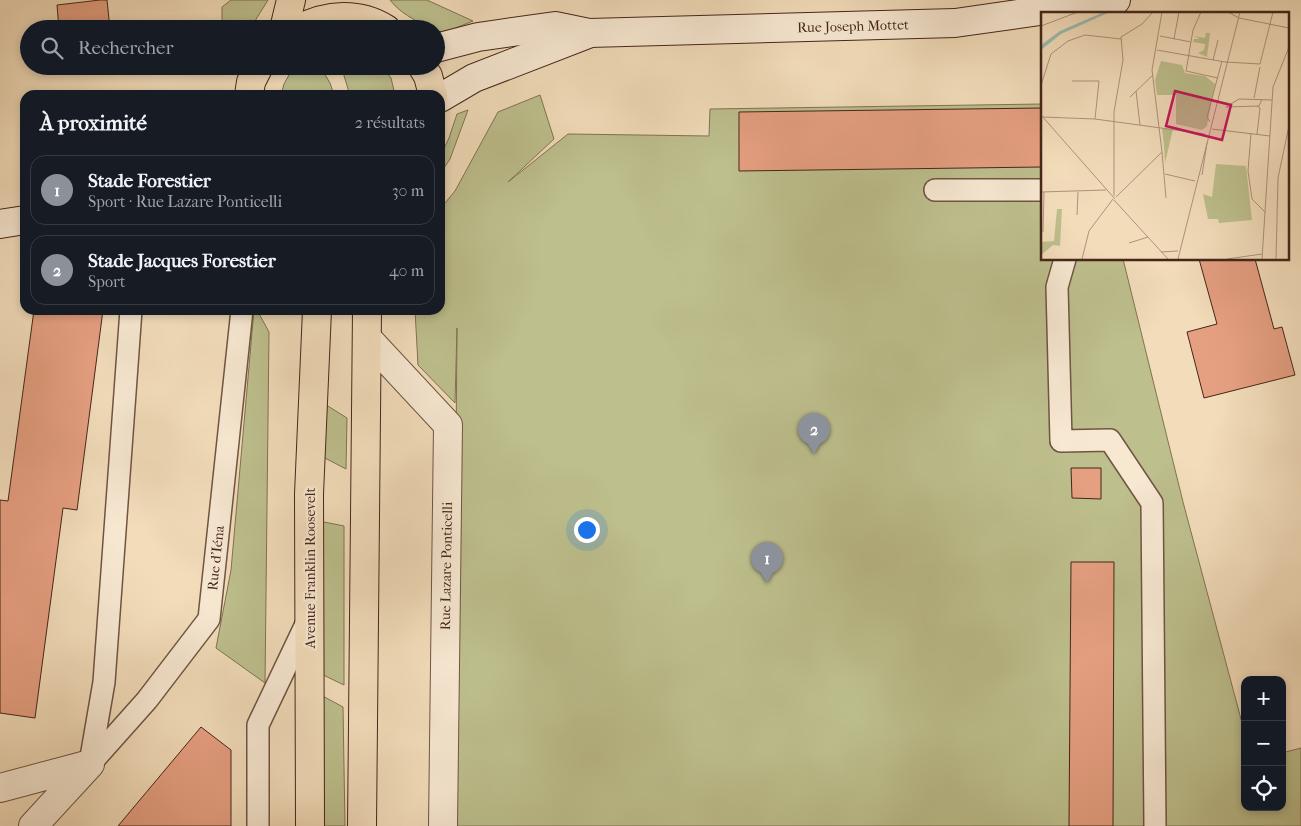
<!DOCTYPE html>
<html lang="fr">
<head>
<meta charset="utf-8">
<style>
  body { margin:0; font-family:"IM FELL French Canon",serif; background:#242831; color:#f1f3f6 }
  .controls { position:absolute; right:15px; bottom:15px; display:grid; overflow:hidden; border-radius:10px; box-shadow:0 2px 8px #0003 }
  .controls button { width:45px; height:45px; display:grid; place-items:center; padding:0; border:0; border-bottom:1px solid #363941; background:#171b24; color:#f1f3f6; font:25px sans-serif }
  .you { position:absolute; left:586px; top:529px; width:18px; height:18px; margin:-12px; border:4px solid #fff; border-radius:50%; background:#1a73e8; box-shadow:0 0 0 8px #1a73e833 }
  .badge { display:grid; place-items:center; width:32px; height:32px; border-radius:50%; background:#8c9099; color:#fff; font-size:16px; font-weight:700 }
  .pin { position:absolute; translate:-50% -41px; filter:drop-shadow(0 1px 2px #0008) }
  .pin::after { content:''; position:absolute; top:26px; width:18px; height:15px; background:inherit; clip-path:polygon(0 0,100% 0,50% 100%) }
  .list { margin:0; padding:0; list-style:none }
  h2 { display:flex; justify-content:space-between; align-items:center; height:65px; margin:0; padding:0 20px; font-size:21px }
  h2 small { font-size:16px; font-weight:400; color:#9ea1a6 }
  .list li { display:grid; grid-template-columns:32px 1fr auto; gap:15px; align-items:center; box-sizing:border-box; height:70px; margin:0 10px 10px; padding:0 10px; border:1px solid #363941; border-radius:15px }
  .list b { display:block; font-size:19px; white-space:nowrap }
  .list p { margin:0; font-size:16px; white-space:nowrap; color:#9ea1a6 }
  .list em { font-size:16px; font-style:normal; color:#9ea1a6 }
  .icon { flex:none; width:28px; height:28px; fill:none; stroke:currentColor; stroke-width:2; stroke-linecap:round; stroke-linejoin:round }
  .map { position:relative; flex:none; width:1301px; height:826px; overflow:hidden }
  .search { position:absolute; background:#171b24; box-shadow:0 2px 8px #0003; left:20px; top:20px; width:425px; height:55px; display:flex; align-items:center; gap:12px; box-sizing:border-box; padding:0 18px; border-radius:28px; color:#9ea1a6; font-size:19px }
  .panel { position:absolute; background:#171b24; box-shadow:0 2px 8px #0003; left:20px; top:90px; width:425px; height:225px; border-radius:15px }
  .map>svg:first-child { display:block }
  .green { fill:#bdbf8d; stroke:#817254 }
  .building { fill:#e59f81; stroke:#45261a }
  .lines { fill:none; stroke-linecap:round; stroke-linejoin:round }
  .lane-casing { stroke:#705442; stroke-width:24 }
  .street-casing { stroke:#705442; stroke-width:30 }
  .secondary-casing { stroke:#45261a; stroke-width:30 }
  .primary-casing { stroke:#45261a; stroke-width:30 }
  .lane { stroke:#f7e8d2; stroke-width:21 }
  .street { stroke:#f7e8d2; stroke-width:28 }
  .secondary { stroke:#f7e8d2; stroke-width:28 }
  .primary { stroke:#f2dcba; stroke-width:28 }
  .labels { text-anchor:middle; stroke-width:4.5; stroke-linejoin:round; paint-order:stroke }
  .street-label { font-size:14px; fill:#45261a; stroke:#f7e8d2 }
  .inset-road { fill:none; stroke:#ad937a; stroke-width:1 }
  .view { fill:#c2185b; fill-opacity:0.15; stroke:#c2185b; stroke-width:2.5 }
  .inset-edge { fill:none; stroke:#45261a; stroke-width:2.5 }
</style>
</head>
<body>
<div class="map">
<svg width="1301" height="826" viewBox="0 0 1301 826">
  <rect width="100%" height="100%" fill="#f2dcba"/>
  <filter id="stains"><feTurbulence type="fractalNoise" baseFrequency=".004" numOctaves="4"/><feColorMatrix values="0 0 0 0 .2 0 0 0 0 .09 0 0 0 0 .02 0 0 0 .5 -.17"/></filter>
  <radialGradient id="worn" r=".72"><stop offset=".6" stop-color="#630" stop-opacity="0"/><stop offset="1" stop-color="#630" stop-opacity=".3"/></radialGradient>
  <!-- green -->
  <path class="green" d="M 231,0 L 268,0 L 250,29 L 222,29 L 222,7 Z
    M 390,0 L 427,0 L 473,21 L 443,33 C 425,25 403,17 390,0 Z
    M 294,66 L 320,66 L 330,83 L 334,95 L 281,95 L 284,84 Z
    M 341,66 L 382,66 L 391,78 L 395,95 L 350,95 Z
    M 540,95 L 554,139 L 508,182 L 568,134 L 709,136 L 710,109 L 1042,104 L 1042,259 L 1123,259 L 1183,502 L 1245,734 L 1245,807 L 1282,807 L 1282,753 L 1301,748 L 1301,826 L 453,826 L 457,328 L 455,403 L 418,365 L 415,310 L 440,310 L 440,209 L 455,191 L 498,112 Z
    M 468,110 L 450,159 L 440,174 L 440,157 L 449,138 L 457,114 Z
    M 254,310 L 257,310 L 269,332 L 265,683 L 216,648 L 231,570 Z
    M 323,403 L 347,418 L 346,469 L 321,456 Z
    M 319,521 L 344,526 L 344,685 L 319,673 Z
    M 319,694 L 343,707 L 345,826 L 322,826 Z"/>
  <!-- building -->
  <path class="building" d="M 100,0 L 107,0 L 110,29 L 59,29 L 57,5 Z
    M 1042,108 L 1042,167 L 739,171 L 739,112 Z
    M 1199,259 L 1255,259 L 1274,329 L 1282,327 L 1295,375 L 1204,398 L 1187,332 L 1217,324 Z
    M 34,310 L 103,310 L 77,510 L 63,508 L 35,718 L 0,713 L 0,500 L 8,501 Z
    M 1071,468 L 1101,468 L 1101,499 L 1072,498 Z
    M 1071,562 L 1114,562 L 1113,826 L 1069,826 Z
    M 201,727 L 231,750 L 231,826 L 118,826 Z"/>
  <g class="lines">
    <defs>
      <g id="lane">
        <path d="M 935,190 L 1042,190"/>
        <path d="M 1065,259 L 1057,287 L 1061,441 L 1110,440 L 1152,503 L 1155,826"/>
        <path d="M 90,763 L 104,682 L 131,310"/>
        <path id="s1" d="M 90,764 L 147,700 L 209,619 L 242,310"/>
        <path d="M 258,826 L 258,725 L 308,620"/>
      </g>
      <path id="street" d="M 367,338 L 448,425 L 443,826
        M 0,788 L 90,764
        M 33,826 L 90,764"/>
      <g id="secondary">
        <path id="s2" d="M 436,48 L 478,37 L 555,26 L 589,33 L 955,23 L 1116,0"/>
        <path d="M 440,98 L 474,78 L 588,34"/>
        <path d="M 0,224 L 25,220"/>
      </g>
      <path id="primary" d="M 284,29 L 291,0
        M 299,29 C 327,14 359,12 386,29
        M 422,66 L 428,76 L 433,95
        M 249,95 L 251,82 L 259,66
        M 310,826 L 309,494 L 317,310
        M 362,826 L 367,310"/>
    </defs>
    <!-- lane casing -->
    <use href="#lane" class="lane-casing"/>
    <!-- street casing -->
    <use href="#street" class="street-casing"/>
    <!-- secondary casing -->
    <use href="#secondary" class="secondary-casing"/>
    <!-- primary casing -->
    <use href="#primary" class="primary-casing"/>
    <!-- lane -->
    <use href="#lane" class="lane"/>
    <!-- street -->
    <use href="#street" class="street"/>
    <!-- secondary -->
    <use href="#secondary" class="secondary"/>
    <!-- primary -->
    <use href="#primary" class="primary"/>
  </g>
  <g class="labels">
    <!-- street labels -->
    <g class="street-label">
      <text dy="5" stroke="none"><textPath href="#s2" startOffset="420">Rue Joseph Mottet</textPath></text>
      <text dy="5" stroke="none"><textPath href="#s1" startOffset="249">Rue d'Iéna</textPath></text>
      <text transform="translate(446 566) rotate(-89)" y="5">Rue Lazare Ponticelli</text>
      <text transform="translate(310 568) rotate(-90)" y="5">Avenue Franklin Roosevelt</text>
    </g>
  </g>
  <!-- overview -->
  <g transform="translate(1041 12)">
    <rect width="248" height="248" fill="#f2dcba"/>
    <path d="M 165,21 L 169,21 L 166,45 L 157,41 L 163,38 L 164,32 L 152,30 L 153,27 L 159,27 L 153,24 L 164,26 ZM 120,49 L 141,53 L 144,61 L 164,64 L 174,72 L 166,114 L 161,118 L 135,112 L 135,83 L 116,83 L 114,68 ZM 121,116 L 132,117 L 124,151 L 123,134 ZM 175,152 L 205,154 L 211,208 L 178,211 L 177,207 L 167,207 L 162,182 L 171,185 ZM 16,197 L 21,197 L 19,234 L 12,233 L 0,243 L 0,230 L 13,229 Z" fill="#bdbf8d"/>
    <path d="M 63,0 L 69,0 L 20,22 L 0,38 L 0,33 L 19,19 Z" fill="#9bbbb3"/>
    <path class="inset-road" d="M 160,0 L 152,18 L 145,59 L 177,66M 187,0 L 198,6 L 248,16M 0,14 L 37,0M 119,24 L 150,30M 133,27 L 138,0M 116,38 L 184,50 L 219,52 L 232,0M 172,48 L 177,28M 31,69 L 58,69 L 54,107M 0,73 L 10,42 L 27,29 L 44,23 L 80,27M 95,79 L 99,113M 89,85 L 112,63M 213,86 L 219,55M 216,94 L 219,96 L 216,122M 185,95 L 198,87 L 231,88M 185,95 L 218,94 L 221,87M 0,103 L 74,187M 2,105 L 54,107 L 164,122M 169,110 L 166,105 L 181,49M 171,117 L 229,124M 210,121 L 207,159 L 211,187 L 224,200M 121,140 L 125,186M 124,162 L 154,169M 161,163 L 166,131M 0,180 L 65,178M 73,184 L 73,100 L 82,48 L 80,25 L 101,12 L 112,0M 75,185 L 121,140 L 111,58 L 121,0M 73,188 L 127,247M 36,203 L 37,180M 2,220 L 3,180M 88,231 L 107,225M 120,240 L 137,239M 41,247 L 48,219 L 72,187M 137,247 L 199,0M 186,247 L 221,242M 221,247 L 232,75 L 248,35M 235,247 L 237,166 L 248,114"/>
    <path class="view" d="M 134,79 L 190,93 L 181,128 L 125,114 Z"/>
    <rect width="248" height="248" class="inset-edge"/>
  </g>
  <rect width="100%" height="100%" filter="url(#stains)"/>
  <rect width="100%" height="100%" fill="url(#worn)"/>
</svg>
<div class="controls">
<button>+</button>
<button>−</button>
<button><svg class="icon" aria-label="locate" viewBox="0 0 24 24"><circle cx="12" cy="12" r="6"/><path d="M12 2v4M12 18v4M2 12h4M18 12h4"/></svg></button>
</div>
<div class="you"></div>
<div class="pin badge" style="left:767px;top:583px">1</div>
<div class="pin badge" style="left:814px;top:454px">2</div>
<div class="search"><svg class="icon" aria-label="search" viewBox="0 0 24 24"><circle cx="10" cy="10" r="6"/><path d="M15 15l6 6"/></svg>Rechercher</div>
<section class="panel">
<h2>À proximité<small>2 résultats</small></h2>
<ul class="list">
<li><span class="badge">1</span><div><b>Stade Forestier</b><p>Sport · Rue Lazare Ponticelli</p></div><em>30 m</em></li>
<li><span class="badge">2</span><div><b>Stade Jacques Forestier</b><p>Sport</p></div><em>40 m</em></li>
</ul>
</section>
</div>
</body>
</html>
